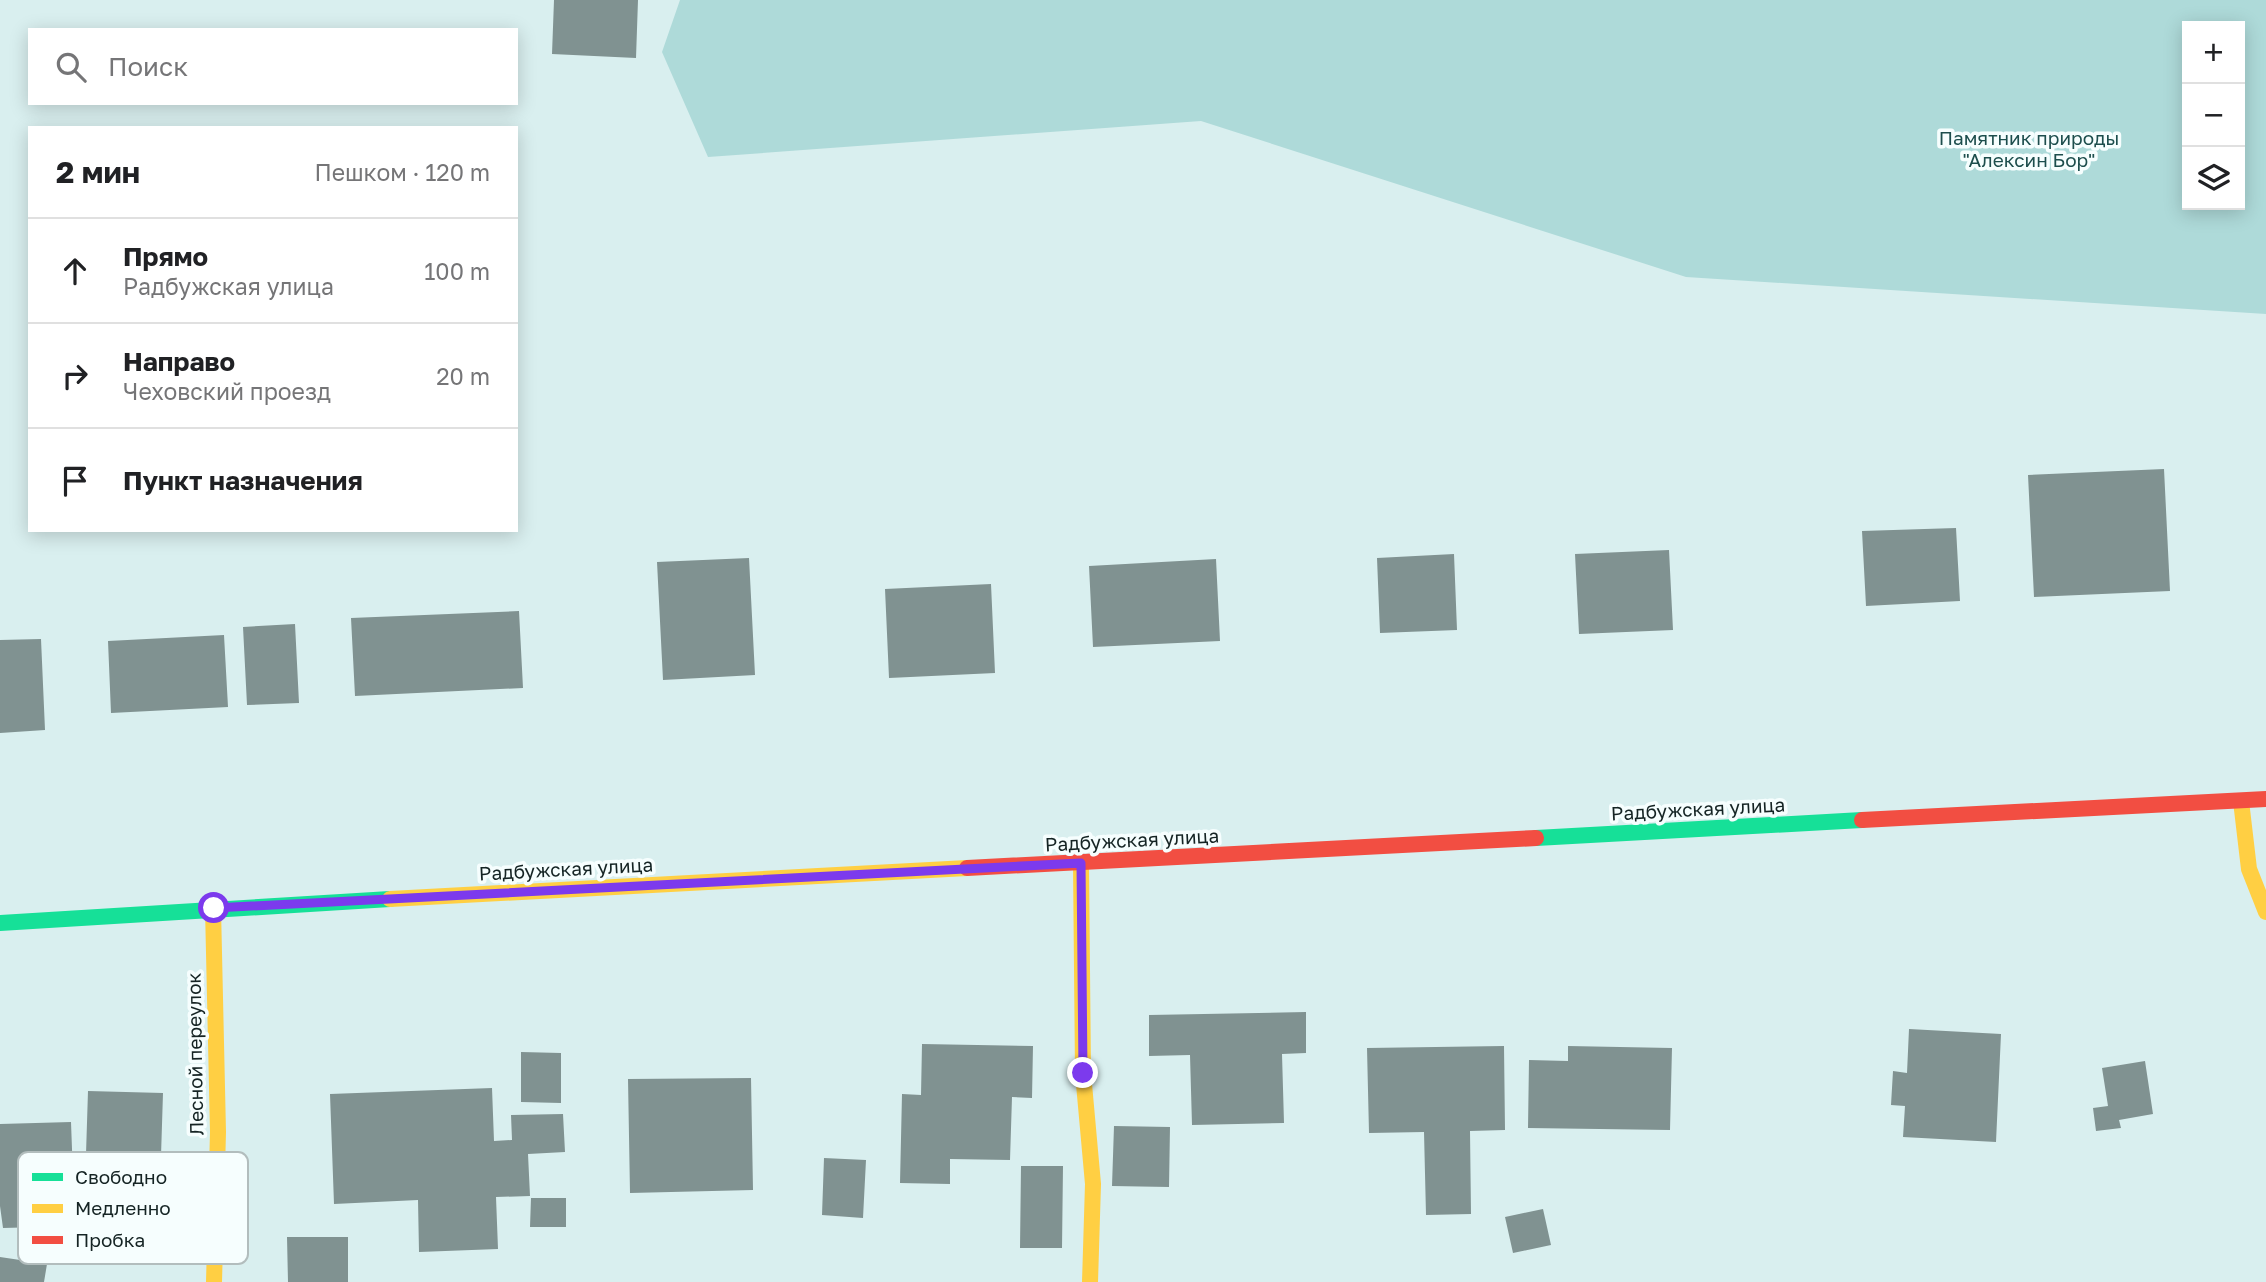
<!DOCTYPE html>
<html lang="ru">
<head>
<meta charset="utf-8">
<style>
  body { margin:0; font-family:"Golos Text",sans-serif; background:#f6f6f6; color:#202124 }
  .controls { position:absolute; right:21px; top:21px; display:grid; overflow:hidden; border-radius:0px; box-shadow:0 4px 18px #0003 }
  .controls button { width:63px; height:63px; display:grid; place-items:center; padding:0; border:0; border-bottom:2px solid #e0e0e0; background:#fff; color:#202124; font:35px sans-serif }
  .stop { position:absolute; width:21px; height:21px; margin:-16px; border:5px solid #7c3aed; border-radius:50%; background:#fff }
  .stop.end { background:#7c3aed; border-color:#fff; box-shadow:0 2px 7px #0008 }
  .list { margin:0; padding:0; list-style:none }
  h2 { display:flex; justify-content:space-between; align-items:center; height:91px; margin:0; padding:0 28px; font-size:30px }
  h2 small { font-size:23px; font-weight:400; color:#757577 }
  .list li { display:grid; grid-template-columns:46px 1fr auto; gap:21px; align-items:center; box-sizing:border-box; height:105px; padding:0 28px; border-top:2px solid #e0e0e0 }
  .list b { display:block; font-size:26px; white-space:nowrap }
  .list p { margin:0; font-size:23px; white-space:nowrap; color:#757577 }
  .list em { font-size:23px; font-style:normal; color:#757577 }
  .icon { flex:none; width:38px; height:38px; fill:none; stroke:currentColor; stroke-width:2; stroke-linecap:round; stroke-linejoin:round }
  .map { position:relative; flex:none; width:2266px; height:1282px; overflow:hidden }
  .search { position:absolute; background:#fff; box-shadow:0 4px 18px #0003; left:28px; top:28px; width:490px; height:77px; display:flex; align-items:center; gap:18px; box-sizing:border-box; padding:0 24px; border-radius:0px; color:#757577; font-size:26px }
  .panel { position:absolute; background:#fff; box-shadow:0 4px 18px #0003; left:28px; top:126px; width:490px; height:406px; border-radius:0px }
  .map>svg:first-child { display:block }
  .green { fill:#aedad9; fill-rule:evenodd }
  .building { fill:#809291 }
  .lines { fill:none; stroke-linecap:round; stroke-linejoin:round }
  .fast { stroke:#16e098; stroke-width:16 }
  .slow { stroke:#ffcf43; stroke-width:16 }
  .jam { stroke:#f24e42; stroke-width:16 }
  .route { stroke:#7c3aed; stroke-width:9 }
  .labels { text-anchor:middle; stroke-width:7; stroke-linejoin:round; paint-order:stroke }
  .park-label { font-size:19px; fill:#1d4e4d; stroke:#f6fefe }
  .street-label { font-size:19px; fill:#152424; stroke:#f6fefe }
  .key { fill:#f6fefe; stroke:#b2bdbd; stroke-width:2 }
  .key-label { font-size:19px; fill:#152424 }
</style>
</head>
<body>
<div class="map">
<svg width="2266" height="1282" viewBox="0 0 2266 1282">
  <rect width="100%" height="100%" fill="#d9efef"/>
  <!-- green -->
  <path class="green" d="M 680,0 L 2266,0 L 2266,314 L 1686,277 L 1201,121 L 708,157 L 662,52 ZM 2187,26 L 2240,26 L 2240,205 L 2187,205 Z"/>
  <!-- building -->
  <path class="building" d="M 554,0 L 638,0 L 636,58 L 552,54 Z
    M 2164,469 L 2170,591 L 2034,597 L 2028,475 Z
    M 1956,528 L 1960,601 L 1866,606 L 1862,531 Z
    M 1669,550 L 1673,630 L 1579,634 L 1575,554 Z
    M 1454,554 L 1457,630 L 1380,633 L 1377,558 Z
    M 749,558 L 755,675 L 663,680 L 657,562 Z
    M 1216,559 L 1220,641 L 1093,647 L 1089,566 Z
    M 991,584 L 995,673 L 889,678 L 885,589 Z
    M 519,611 L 523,688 L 355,696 L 351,618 Z
    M 295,624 L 299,703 L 247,705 L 243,627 Z
    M 224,635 L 228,707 L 111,713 L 108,641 Z
    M 41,639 L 45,730 L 0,733 L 0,640 Z
    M 1306,1012 L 1306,1053 L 1282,1054 L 1284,1123 L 1192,1125 L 1190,1055 L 1149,1056 L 1149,1015 Z
    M 1909,1029 L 2001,1034 L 1996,1142 L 1903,1137 L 1905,1106 L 1891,1105 L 1893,1071 L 1907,1073 Z
    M 922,1044 L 1033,1046 L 1032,1098 L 1012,1097 L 1010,1160 L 950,1159 L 950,1184 L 900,1183 L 902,1094 L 921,1095 Z
    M 1504,1046 L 1505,1130 L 1470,1131 L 1471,1214 L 1426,1215 L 1424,1132 L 1369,1133 L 1367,1048 Z
    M 1568,1046 L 1672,1048 L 1670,1130 L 1528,1128 L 1529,1060 L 1568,1061 Z
    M 521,1052 L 561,1053 L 561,1103 L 521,1102 Z
    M 2145,1061 L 2153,1114 L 2119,1120 L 2121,1128 L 2096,1131 L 2093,1108 L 2108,1106 L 2102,1068 Z
    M 751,1078 L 753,1190 L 630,1193 L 628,1079 Z
    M 492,1088 L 494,1141 L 512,1140 L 511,1115 L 563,1114 L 565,1152 L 528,1154 L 530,1196 L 496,1197 L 498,1249 L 419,1252 L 418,1200 L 334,1204 L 330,1094 Z
    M 88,1091 L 163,1093 L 161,1156 L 86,1154 Z
    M 71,1122 L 74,1203 L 40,1205 L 41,1227 L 3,1228 L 0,1206 L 0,1124 Z
    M 1114,1126 L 1170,1127 L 1169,1187 L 1112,1186 Z
    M 824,1158 L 866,1160 L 863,1218 L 822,1215 Z
    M 1021,1166 L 1063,1166 L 1062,1248 L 1020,1248 Z
    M 531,1198 L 566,1198 L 566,1227 L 530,1227 Z
    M 1543,1209 L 1551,1245 L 1513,1253 L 1505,1217 Z
    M 287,1237 L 348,1237 L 348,1282 L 288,1282 Z
    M 0,1257 L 47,1264 L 44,1282 L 0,1282 Z"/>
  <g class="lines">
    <!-- fast -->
    <path class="fast" d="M 1536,838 L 1862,820
      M 0,923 L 390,899"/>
    <!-- slow -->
    <path class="slow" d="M 2241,801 L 2249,869 L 2266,912
      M 1081,864 L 1083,1073 L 1093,1184 L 1090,1282
      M 390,899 L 967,868
      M 213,908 L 218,1132 L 214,1282"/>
    <!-- jam -->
    <path class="jam" d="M 1862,820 L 2266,799
      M 967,868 L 1536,838"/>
  </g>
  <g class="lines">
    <!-- route -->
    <path class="route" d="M 214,908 L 1081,863 L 1083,1073"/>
  </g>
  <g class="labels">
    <!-- park labels -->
    <g class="park-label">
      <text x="2029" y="145">Памятник природы<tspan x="2029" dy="22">"Алексин Бор"</tspan></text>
    </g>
    <!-- street labels -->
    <g class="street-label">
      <text transform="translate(1698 809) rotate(-3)" y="7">Радбужская улица</text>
      <text transform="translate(1132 840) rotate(-3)" y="7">Радбужская улица</text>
      <text transform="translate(566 869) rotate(-3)" y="7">Радбужская улица</text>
      <text transform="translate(195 1054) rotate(-91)" y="7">Лесной переулок</text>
    </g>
  </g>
  <!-- legend -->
  <rect x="18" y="1152" width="230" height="112" rx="10" class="key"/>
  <rect x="32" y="1173" width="31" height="8" fill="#16e098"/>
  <rect x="32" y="1204" width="31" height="9" fill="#ffcf43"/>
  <rect x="32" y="1236" width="31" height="8" fill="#f24e42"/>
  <g class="key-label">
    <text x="75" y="1184">Свободно</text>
    <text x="75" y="1215">Медленно</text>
    <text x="75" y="1247">Пробка</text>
  </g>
</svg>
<div class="controls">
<button>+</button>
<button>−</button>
<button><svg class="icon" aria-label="layers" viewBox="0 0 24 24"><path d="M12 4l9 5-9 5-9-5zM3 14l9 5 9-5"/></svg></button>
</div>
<div class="stop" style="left:214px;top:908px"></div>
<div class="stop end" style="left:1083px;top:1073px"></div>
<div class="search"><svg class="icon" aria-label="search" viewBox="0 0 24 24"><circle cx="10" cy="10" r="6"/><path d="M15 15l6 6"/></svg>Поиск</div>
<section class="panel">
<h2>2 мин<small>Пешком · 120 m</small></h2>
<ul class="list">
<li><svg class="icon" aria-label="ahead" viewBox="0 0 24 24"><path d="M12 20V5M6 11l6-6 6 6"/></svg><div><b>Прямо</b><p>Радбужская улица</p></div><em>100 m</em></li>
<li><svg class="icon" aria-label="right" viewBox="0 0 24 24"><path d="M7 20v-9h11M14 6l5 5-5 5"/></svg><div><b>Направо</b><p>Чеховский проезд</p></div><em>20 m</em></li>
<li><svg class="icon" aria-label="arrive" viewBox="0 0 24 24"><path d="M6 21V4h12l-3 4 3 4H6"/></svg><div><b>Пункт назначения</b></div></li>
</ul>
</section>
</div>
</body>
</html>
